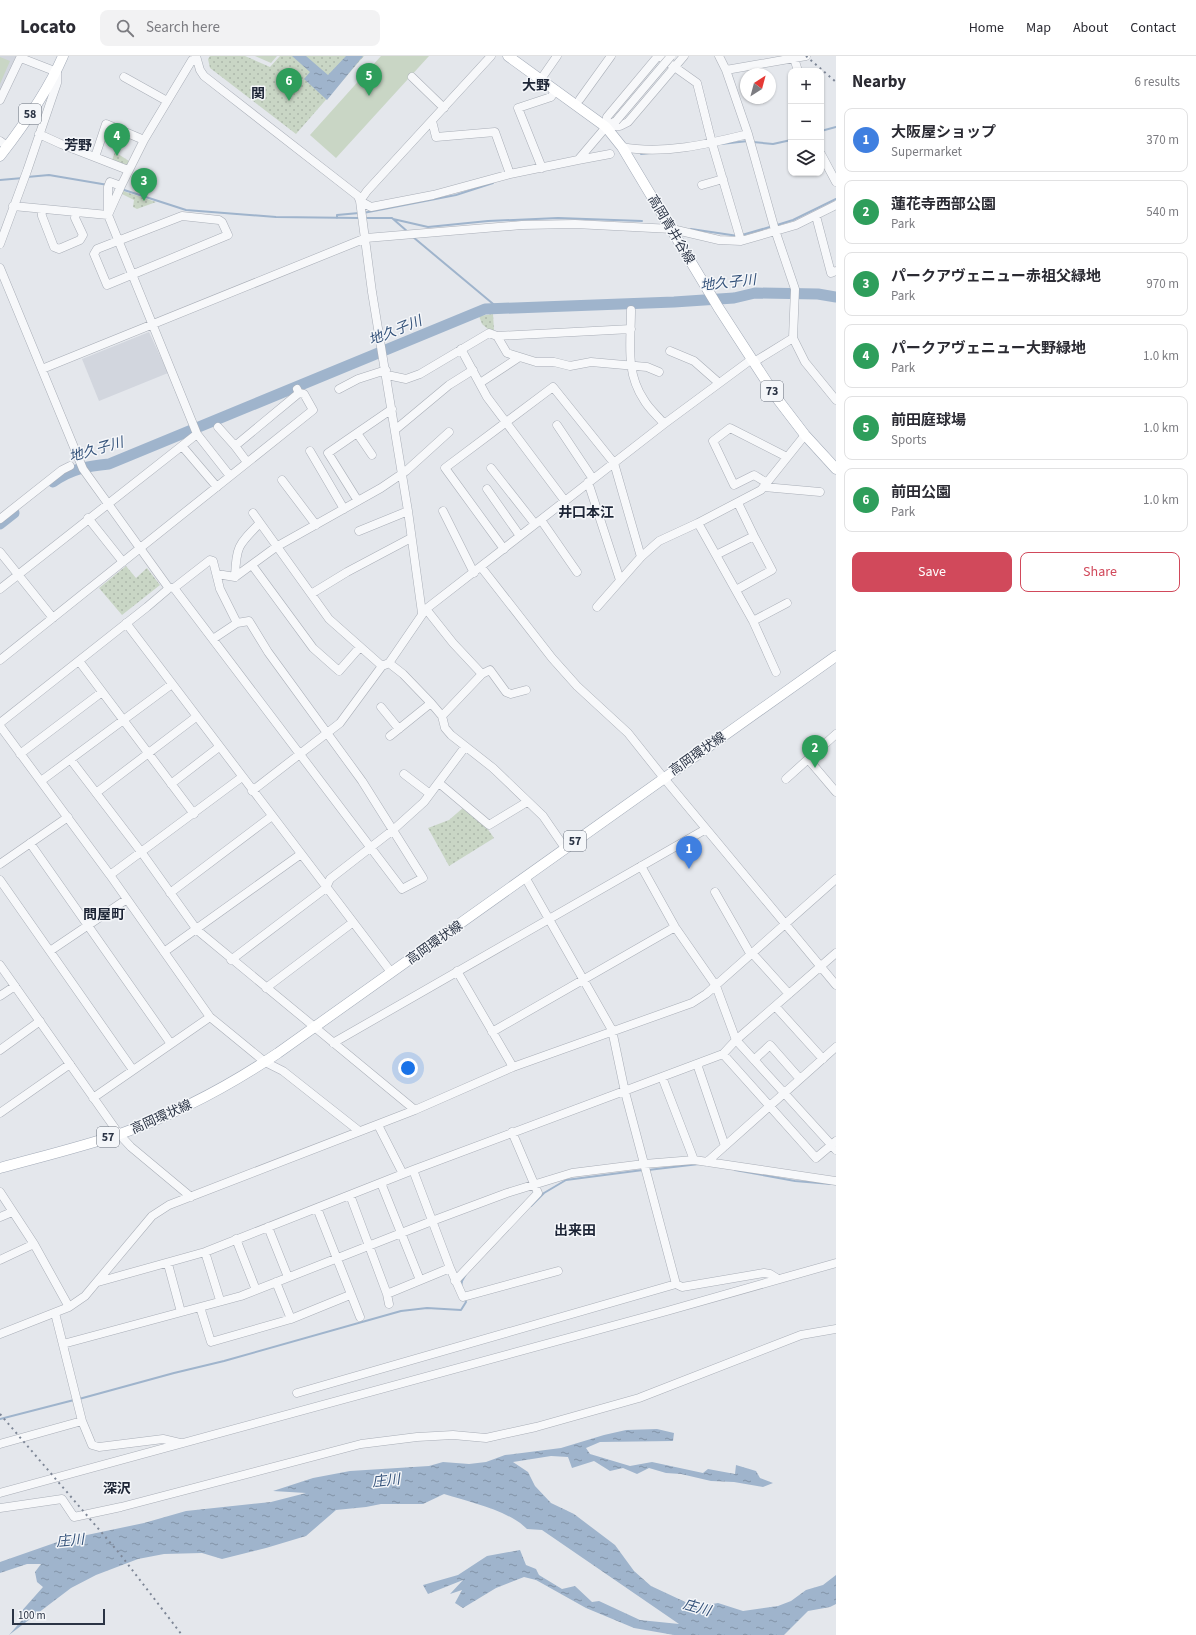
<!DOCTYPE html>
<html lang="en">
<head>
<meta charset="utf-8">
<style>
  body { margin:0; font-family:"Source Sans 3","Noto Sans JP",sans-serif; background:#f2f2f3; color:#2b2b33 }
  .controls { position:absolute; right:12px; top:12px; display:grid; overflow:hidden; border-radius:8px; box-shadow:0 1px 3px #0004 }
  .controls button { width:36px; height:36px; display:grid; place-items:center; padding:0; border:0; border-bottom:1px solid #e1e1e2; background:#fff; color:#2b2b33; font:20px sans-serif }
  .compass { position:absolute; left:740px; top:12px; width:36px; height:36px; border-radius:50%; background:#fff; box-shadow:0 1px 3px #0004; rotate:36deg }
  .scale { position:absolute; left:12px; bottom:10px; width:93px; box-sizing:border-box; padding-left:4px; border:2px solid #2b3445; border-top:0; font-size:11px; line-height:14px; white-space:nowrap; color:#2b3445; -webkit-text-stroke:3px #f4f6f9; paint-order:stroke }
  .you { position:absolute; left:408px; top:1012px; width:14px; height:14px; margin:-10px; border:3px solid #fff; border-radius:50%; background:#1a73e8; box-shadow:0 0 0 6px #1a73e833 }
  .badge { display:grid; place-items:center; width:26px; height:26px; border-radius:50%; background:#d1495b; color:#fff; font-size:13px; font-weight:700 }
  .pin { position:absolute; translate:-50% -33px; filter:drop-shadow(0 1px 2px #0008) }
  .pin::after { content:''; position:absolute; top:21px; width:14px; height:12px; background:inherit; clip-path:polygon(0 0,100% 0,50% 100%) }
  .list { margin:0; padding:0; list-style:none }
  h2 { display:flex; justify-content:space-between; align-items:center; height:52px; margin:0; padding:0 16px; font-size:17px }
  h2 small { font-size:13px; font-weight:400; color:#7c7c81 }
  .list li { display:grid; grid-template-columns:26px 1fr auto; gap:12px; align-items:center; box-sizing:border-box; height:64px; margin:0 8px 8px; padding:0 8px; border:1px solid #e1e1e2; border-radius:8px }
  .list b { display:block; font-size:15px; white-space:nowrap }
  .list p { margin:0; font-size:13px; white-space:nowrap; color:#7c7c81 }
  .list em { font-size:13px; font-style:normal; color:#7c7c81 }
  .actions { display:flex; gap:8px; padding:12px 16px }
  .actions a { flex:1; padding:9px 0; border:1px solid #d1495b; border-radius:8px; text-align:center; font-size:14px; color:#d1495b }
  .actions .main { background:#d1495b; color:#fff }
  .icon { flex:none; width:22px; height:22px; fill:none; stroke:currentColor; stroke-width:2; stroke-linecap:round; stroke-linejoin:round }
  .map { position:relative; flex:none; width:836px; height:1579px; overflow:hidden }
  header { display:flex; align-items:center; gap:24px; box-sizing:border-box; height:56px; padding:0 20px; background:#fff; border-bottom:1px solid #e1e1e2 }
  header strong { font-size:19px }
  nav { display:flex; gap:22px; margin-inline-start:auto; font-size:14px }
  .search { width:280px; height:36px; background:#f2f2f3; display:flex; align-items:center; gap:10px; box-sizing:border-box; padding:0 14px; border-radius:8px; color:#7c7c81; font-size:15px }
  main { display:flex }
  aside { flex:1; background:#fff }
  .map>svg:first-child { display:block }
  .built { fill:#d2d6de }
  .green { fill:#c9d6c5 }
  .park { fill:url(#park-dots) }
  .water { fill:url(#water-ripples) }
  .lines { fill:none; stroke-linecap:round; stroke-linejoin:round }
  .stream { stroke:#9fb4cc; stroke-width:2 }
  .river { stroke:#9fb4cc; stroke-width:11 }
  .minor-casing { stroke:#a9aeb7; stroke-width:9 }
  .major-casing { stroke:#a3abb8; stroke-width:11 }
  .minor { stroke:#f7f8fa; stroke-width:8 }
  .major { stroke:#fff; stroke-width:10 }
  .rail { stroke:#7d8696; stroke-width:2; stroke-dasharray:2 4; stroke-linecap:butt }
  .minor-bridge-casing { stroke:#a9aeb7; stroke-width:9; stroke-linecap:butt }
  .minor-bridge { stroke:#f7f8fa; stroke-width:8 }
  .labels { text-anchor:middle; stroke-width:3; stroke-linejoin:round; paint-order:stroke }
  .shield { fill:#f4f6f9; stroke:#676e7b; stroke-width:1 }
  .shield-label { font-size:12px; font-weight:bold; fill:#2b3445 }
  .street-label { font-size:13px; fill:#2b3445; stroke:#f4f6f9 }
  .neighbourhood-label { font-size:14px; font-weight:bold; fill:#1d2536; stroke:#f4f6f9 }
  .water-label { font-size:14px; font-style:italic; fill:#34527a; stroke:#f4f6f9 }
</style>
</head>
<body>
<header>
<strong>Locato</strong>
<div class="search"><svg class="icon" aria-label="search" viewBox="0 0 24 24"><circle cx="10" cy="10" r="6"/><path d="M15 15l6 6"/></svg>Search here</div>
<nav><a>Home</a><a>Map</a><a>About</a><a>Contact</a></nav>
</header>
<main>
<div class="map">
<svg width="836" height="1579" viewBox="0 0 836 1579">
  <defs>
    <pattern id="park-dots" width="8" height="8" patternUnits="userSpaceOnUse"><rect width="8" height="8" fill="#c9d6c5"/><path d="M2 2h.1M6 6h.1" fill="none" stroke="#adb8ab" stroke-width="1.8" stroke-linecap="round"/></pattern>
    <pattern id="water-ripples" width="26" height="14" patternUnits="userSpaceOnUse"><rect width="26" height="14" fill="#9fb4cc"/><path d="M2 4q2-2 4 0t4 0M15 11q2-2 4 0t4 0" fill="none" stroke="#8293a7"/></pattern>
  </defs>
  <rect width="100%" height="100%" fill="#e4e7ec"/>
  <!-- built -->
  <path class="built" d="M 0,0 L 17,0 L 0,38 Z
    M 149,276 L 168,317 L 99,345 L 82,303 Z"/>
  <!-- green -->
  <path class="green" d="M 255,0 L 277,0 L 271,7 Z
    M 381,0 L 429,0 L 336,102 L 310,79 Z
    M 0,1 L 10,5 L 0,28 Z"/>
  <!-- park -->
  <path class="park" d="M 210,0 L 245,0 L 270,11 L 280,0 L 364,0 L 296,78 L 210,12 L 208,3 Z
    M 115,96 L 129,105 L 127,109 L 112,104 Z
    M 123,135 L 156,146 L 137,153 L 133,151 L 134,144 L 122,138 Z
    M 493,258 L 494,274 L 489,274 L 482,268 L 479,260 Z
    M 126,510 L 136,522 L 147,512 L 160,529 L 122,559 L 99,532 Z
    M 464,751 L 487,772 L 494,782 L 449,810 L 428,772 L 449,764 Z"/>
  <!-- water -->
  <path class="water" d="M 292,0 L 306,0 L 328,19 L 346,0 L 363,0 L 327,44 L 304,23 L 310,16 Z
    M 657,1373 L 674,1377 L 673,1385 L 600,1386 L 586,1392 L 590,1398 L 630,1410 L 652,1406 L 703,1417 L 708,1413 L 735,1418 L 736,1409 L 756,1415 L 760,1422 L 773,1427 L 763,1431 L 734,1426 L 711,1425 L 681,1418 L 666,1417 L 649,1412 L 637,1418 L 623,1412 L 610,1415 L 594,1405 L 572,1412 L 568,1401 L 551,1400 L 513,1406 L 528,1416 L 535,1430 L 551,1447 L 574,1458 L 615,1489 L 634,1515 L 651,1530 L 696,1551 L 718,1547 L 743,1555 L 778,1550 L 791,1545 L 806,1534 L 823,1529 L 836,1519 L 836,1548 L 830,1551 L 808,1555 L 784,1579 L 674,1579 L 634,1572 L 586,1552 L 536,1524 L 524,1521 L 496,1532 L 463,1552 L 455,1547 L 462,1534 L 450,1538 L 463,1524 L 428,1538 L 423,1529 L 458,1519 L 487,1500 L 520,1494 L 526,1509 L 536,1513 L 539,1519 L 562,1533 L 575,1530 L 592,1546 L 599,1545 L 640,1564 L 679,1568 L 542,1474 L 527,1473 C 508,1454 469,1446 444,1438 L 423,1448 L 381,1448 L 366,1451 L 336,1454 L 306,1480 L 266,1492 L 222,1503 L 202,1497 L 164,1498 L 138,1503 L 96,1519 L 71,1532 L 9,1579 L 28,1557 L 19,1558 L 43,1531 L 37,1526 L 35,1516 L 41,1508 L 27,1508 L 0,1517 L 0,1506 L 63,1484 L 144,1467 L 186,1455 L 271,1446 L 306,1437 L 273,1435 L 313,1422 L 350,1415 L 429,1410 L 443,1406 L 469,1408 L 486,1406 L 505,1399 L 561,1392 L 604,1379 L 626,1374 Z"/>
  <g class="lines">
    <!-- stream -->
    <path class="stream" d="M 821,75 L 836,71
      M 753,86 L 773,88 L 791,84
      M 721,88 L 748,85
      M 641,98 L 649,97
      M 27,121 L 49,119 L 108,129
      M 0,124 L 23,122
      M 121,133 L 186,154 L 276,161 L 359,162
      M 363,157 L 456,139 L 493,127
      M 337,162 L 337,159 L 359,157
      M 364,162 L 392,162 L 408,176
      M 393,163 L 428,171 L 488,165 L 558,162 L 642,165
      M 777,169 L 793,164 L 836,143
      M 691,173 L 738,180
      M 742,179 L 773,170
      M 413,181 L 498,252
      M 648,1114 L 699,1108
      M 735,1114 L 795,1125 L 831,1128
      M 531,1150 L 544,1137 L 566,1124 L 643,1114
      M 461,1231 L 462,1225 L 466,1218
      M 79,1343 L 174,1317 L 224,1305 L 401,1255 L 427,1252 L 461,1254 L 466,1246 L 465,1243
      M 0,1363 L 74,1344"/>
    <!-- river -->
    <path class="river" d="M 53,426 C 70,413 88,410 109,408 L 485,253 L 674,246 L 734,242 L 755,237 L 818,238 L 836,241
      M 0,468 L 14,457"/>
    <defs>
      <path id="minor" d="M 196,0 L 200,14 L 204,20 L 358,140 L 360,145 L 372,236 L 408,455 L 422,557
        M 659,0 L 697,27 L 712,87 L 741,185
        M 719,0 L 726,14 L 748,78 L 775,174 L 795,233 L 793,282 L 805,306 L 836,344
        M 794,2 L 798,15
        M 726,14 L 806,0
        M 124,21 L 167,45
        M 412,21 L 444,52
        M 541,23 L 557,0
        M 580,43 L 611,0
        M 0,44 L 21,0
        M 432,65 L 436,81 L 495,76 L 510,118
        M 609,70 L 620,70 L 628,66 L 684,0
        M 606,71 L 607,61 L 658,0
        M 39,78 L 61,88 L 128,114
        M 0,85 L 7,90
        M 622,91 C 663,99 708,88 748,78
        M 821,98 L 836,126
        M 95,101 L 106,68 L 144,84
        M 578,104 L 610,98
        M 542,112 L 518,52 L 551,41 L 556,34
        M 702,129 L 723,123
        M 360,145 L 371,151 L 433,139 L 510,118 L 578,104 L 606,71 L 616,65
        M 360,145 L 367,135 L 491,0
        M 13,150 L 108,159 L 121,130
        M 41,153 L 42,160 L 54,191 L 59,193 L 80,184 L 83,179 L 75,162 L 76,156
        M 182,160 L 219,164 L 222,166 L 228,179 L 107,229 L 94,198 L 97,193 Z
        M 816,160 L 831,217 L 836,215
        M 0,188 L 27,115 L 57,27 L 57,16 L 21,2
        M 0,212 L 83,413 L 168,531 L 167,534 L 147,551 L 0,667
        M 631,254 C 631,286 625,316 644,344 C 649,353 658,360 664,368
        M 497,280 L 631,273
        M 461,293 L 487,341 L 565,445
        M 670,295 L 694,305 L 719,327
        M 754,306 L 793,282
        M 42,313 L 366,182 L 522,169 L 575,168 L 672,173 L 719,184 L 741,185 L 796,169 L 836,149
        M 387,319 L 406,323 L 420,318 L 489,277 L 497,280 L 507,297 L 536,306 L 554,306 L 570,310 L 591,306 L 647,311 L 659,316
        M 480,327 L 518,302
        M 339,333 L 358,323 L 386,314
        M 557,369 L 593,423
        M 218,371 L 235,390
        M 395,374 L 449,329 L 473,314
        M 357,377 L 392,353
        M 197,378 L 230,420
        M 182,390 L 217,431
        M 310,395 L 344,453
        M 247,406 L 235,390 L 299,337
        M 491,412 L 535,468
        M 282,424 L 316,469
        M 588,426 L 620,524
        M 767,427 L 754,419 L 734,429 L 713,385 L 730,372 L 787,401
        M 764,431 L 820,436
        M 487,433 L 520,480
        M 358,445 L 328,397 L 357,377 L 372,399
        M 443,455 L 474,517
        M 253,457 L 329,563 L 382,610
        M 88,462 L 123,506
        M 0,463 L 62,414 L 70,410
        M 541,464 L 577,516
        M 698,467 L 753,565 L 776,616
        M 359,475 L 408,455
        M 504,493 L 445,412 L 553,331 L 614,407 L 641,501
        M 0,496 L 53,562
        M 716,499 L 754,480
        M 252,509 L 313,592 L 339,615 L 360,591
        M 481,511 L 552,602 L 577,630 L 628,677 L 663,721 L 836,929
        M 217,518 L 235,521 L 276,491 L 381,432 L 406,415 L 449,376
        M 235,521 C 236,491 238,489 259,468
        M 168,531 L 174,532 L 402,833 L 423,822 L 362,725 L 268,596 L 249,565 L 237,567 L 213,583
        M 174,532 L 210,504 L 213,505 L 220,533 L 237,567
        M 0,533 L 197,378 L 108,159 L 108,131 L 110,126 L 121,130 L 144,84 L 192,4 L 197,4
        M 736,534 L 772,514 L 754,480 L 738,447
        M 311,538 L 347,516 L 411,482
        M 597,551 L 641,501 L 659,485 L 698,467 L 761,434 L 805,379
        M 426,553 L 453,587 L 482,618
        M 753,565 L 787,547
        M 126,567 L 391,916
        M 0,604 L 313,354 L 304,338 L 299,337 L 297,333
        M 79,605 L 194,758
        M 389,607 L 403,618 L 431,647 L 442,660 L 445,672 L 451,679 L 493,712 L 543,760 L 565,792
        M 381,651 L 399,673
        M 442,660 L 482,618 L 490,614 L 506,636 L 511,638 L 526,634
        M 0,670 L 110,819 L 210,961 L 265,1006 L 283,1015 L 359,1075
        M 390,680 L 431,647
        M 20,698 L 102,636
        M 808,703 L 836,736
        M 71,704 L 142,797 L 197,874 L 415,1054
        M 404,718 L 430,738
        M 786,723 L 836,678
        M 41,725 L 172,628
        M 439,727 L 489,769 L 527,746
        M 171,728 L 219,691
        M 252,735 L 340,667 L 382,610 L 389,607 L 426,553 L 664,368 L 752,303
        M 96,737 L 196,661
        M 30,787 L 171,988
        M 0,808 L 68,761
        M 110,819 L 242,721
        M 525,821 L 612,974 L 625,1036 L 676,1228 L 682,1231 L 764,1217 L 770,1218 L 778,1223
        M 0,824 L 133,1014
        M 715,836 L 751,899
        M 170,837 L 272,760
        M 50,895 L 127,843
        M 164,896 L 301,798
        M 752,897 L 789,938
        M 836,897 L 736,984 L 836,1094
        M 231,904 L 326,832 L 330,823 L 393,774 L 424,746 L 465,691
        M 0,909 L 119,1078 L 131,1091 L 191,1141
        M 457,915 L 513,1011
        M 266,932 L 352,867
        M 0,940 L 15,930
        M 775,950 L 823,1003
        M 492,976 L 675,871
        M 333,987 L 706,773
        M 0,994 L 40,965
        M 723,998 L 816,1102 L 836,1085
        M 754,1004 L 770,989 L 800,1023
        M 697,1008 L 725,1090
        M 662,1021 L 694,1104
        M 93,1042 L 210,961
        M 0,1057 L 70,1008
        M 378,1069 L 403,1118
        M 707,1106 L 836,991
        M 381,1127 L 420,1224
        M 0,1136 L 34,1188 L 69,1251
        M 350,1139 L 387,1238 L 389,1248
        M 317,1152 L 360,1261
        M 0,1161 L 12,1156
        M 268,1171 L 288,1221
        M 236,1183 L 256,1234
        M 205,1196 L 220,1244
        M 0,1204 L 34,1188
        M 168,1208 L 181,1256
        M 450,1212 L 463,1241 L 558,1215
        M 455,1225 L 538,1137 L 512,1076
        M 98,1226 L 205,1196 L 413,1114 L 723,998 L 736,984 L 716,930 L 675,871 L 641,810
        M 276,1226 L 291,1263
        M 387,1238 L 450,1212 L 413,1114
        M 200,1251 L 211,1286 L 291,1263 L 350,1239
        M 55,1257 L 82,1365 L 92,1389 L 99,1391 L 163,1383 L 180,1387
        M 0,1278 L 69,1251 L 85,1240 L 152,1160 L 169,1149 L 415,1054 L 513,1011 L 692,947 L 706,938 L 836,823
        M 63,1288 L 241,1240 L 432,1165 L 507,1137 L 572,1117 L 644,1108 L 694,1104 L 836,1125
        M 297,1337 L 676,1228
        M 0,1388 L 82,1365
        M 0,1437 L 667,1255 L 836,1207
        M 0,1452 L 62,1443 L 74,1461 L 121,1451 L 361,1388 L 417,1381 L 453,1379 L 486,1382 L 536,1371 L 639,1342 L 801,1279 L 836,1273"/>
      <path id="major" d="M 508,0 L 606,71 L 622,91 L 718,251 L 779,345 L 805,379 L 836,413
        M 0,100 C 24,69 48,35 63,0
        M 0,1112 C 40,1101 81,1091 120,1078 C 176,1058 229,1030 278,997 L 836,600"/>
    </defs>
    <!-- minor casing -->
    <use href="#minor" class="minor-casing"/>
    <!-- major casing -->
    <use href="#major" class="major-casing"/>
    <!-- minor -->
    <use href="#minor" class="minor"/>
    <!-- major -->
    <use href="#major" class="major"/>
    <!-- rail -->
    <path class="rail" d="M 806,0 L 836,26
      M 0,1358 L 120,1498 L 182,1579"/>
    <defs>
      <path id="minor-bridge" d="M 616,65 L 671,0"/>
    </defs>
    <!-- minor-bridge casing -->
    <use href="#minor-bridge" class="minor-bridge-casing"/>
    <!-- minor-bridge -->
    <use href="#minor-bridge" class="minor-bridge"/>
  </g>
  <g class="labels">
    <!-- shield labels -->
    <g class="shield">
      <rect x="19" y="48" width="22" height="20" rx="3"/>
      <rect x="761" y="325" width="22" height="20" rx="3"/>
      <rect x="564" y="775" width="22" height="20" rx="3"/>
      <rect x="97" y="1071" width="22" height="20" rx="3"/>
    </g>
    <g class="shield-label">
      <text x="30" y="62">58</text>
      <text x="772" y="339">73</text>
      <text x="575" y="789">57</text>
      <text x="108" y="1085">57</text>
    </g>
    <!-- street labels -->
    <g class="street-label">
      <text transform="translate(672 173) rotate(59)" y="5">高岡青井谷線</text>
      <text transform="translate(697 697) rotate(-35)" y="5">高岡環状線</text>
      <text transform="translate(434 886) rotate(-35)" y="5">高岡環状線</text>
      <text transform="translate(161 1060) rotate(-24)" y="5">高岡環状線</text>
    </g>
    <!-- neighbourhood labels -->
    <g class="neighbourhood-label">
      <text x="536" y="34">大野</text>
      <text x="258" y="42">関</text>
      <text x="78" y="94">芳野</text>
      <text x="586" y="461">井口本江</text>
      <text x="104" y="863">問屋町</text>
      <text x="575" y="1179">出来田</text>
      <text x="117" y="1437">深沢</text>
    </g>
    <!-- water labels -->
    <g class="water-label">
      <text transform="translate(728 226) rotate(-6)" y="5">地久子川</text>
      <text transform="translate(395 274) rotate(-22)" y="5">地久子川</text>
      <text transform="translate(96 393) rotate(-16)" y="5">地久子川</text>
      <text transform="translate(386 1424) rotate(-6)" y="5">庄川</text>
      <text transform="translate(70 1484) rotate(-5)" y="5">庄川</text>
      <text transform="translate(697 1551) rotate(16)" y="5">庄川</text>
    </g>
  </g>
</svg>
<div class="controls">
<button>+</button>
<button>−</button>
<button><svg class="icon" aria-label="layers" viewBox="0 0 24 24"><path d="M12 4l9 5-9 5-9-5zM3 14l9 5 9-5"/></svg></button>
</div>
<svg class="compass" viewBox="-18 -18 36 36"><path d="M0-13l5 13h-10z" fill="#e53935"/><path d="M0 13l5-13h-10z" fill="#7c7c81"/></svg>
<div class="scale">100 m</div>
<div class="you"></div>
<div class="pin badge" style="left:689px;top:813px;background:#3f7fe0">1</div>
<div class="pin badge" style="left:815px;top:712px;background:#2e9e5b">2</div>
<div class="pin badge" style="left:144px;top:145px;background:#2e9e5b">3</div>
<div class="pin badge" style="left:117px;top:100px;background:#2e9e5b">4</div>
<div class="pin badge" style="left:369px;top:40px;background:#2e9e5b">5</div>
<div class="pin badge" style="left:289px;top:45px;background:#2e9e5b">6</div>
</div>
<aside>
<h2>Nearby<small>6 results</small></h2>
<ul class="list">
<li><span class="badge" style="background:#3f7fe0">1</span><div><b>大阪屋ショップ</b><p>Supermarket</p></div><em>370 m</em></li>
<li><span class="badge" style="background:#2e9e5b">2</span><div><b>蓮花寺西部公園</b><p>Park</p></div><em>540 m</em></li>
<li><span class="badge" style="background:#2e9e5b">3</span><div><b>パークアヴェニュー赤祖父緑地</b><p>Park</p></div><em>970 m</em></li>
<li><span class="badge" style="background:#2e9e5b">4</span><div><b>パークアヴェニュー大野緑地</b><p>Park</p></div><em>1.0 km</em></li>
<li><span class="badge" style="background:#2e9e5b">5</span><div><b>前田庭球場</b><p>Sports</p></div><em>1.0 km</em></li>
<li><span class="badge" style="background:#2e9e5b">6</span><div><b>前田公園</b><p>Park</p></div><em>1.0 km</em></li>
</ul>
<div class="actions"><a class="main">Save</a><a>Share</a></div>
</aside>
</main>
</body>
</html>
